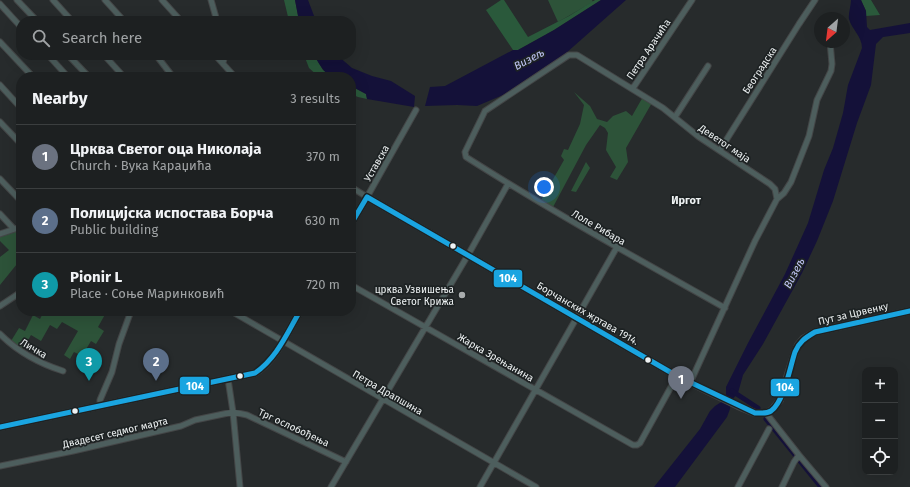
<!DOCTYPE html>
<html lang="en">
<head>
<meta charset="utf-8">
<style>
  body { margin:0; font-family:"Fira Sans",sans-serif; background:#25282a; color:#f1f3f6 }
  .controls { position:absolute; right:12px; bottom:12px; display:grid; overflow:hidden; border-radius:8px; box-shadow:0 4px 16px #0002 }
  .controls button { width:36px; height:36px; display:grid; place-items:center; padding:0; border:0; border-bottom:1px solid #3b3e3f; background:#1d2021; color:#f1f3f6; font:20px sans-serif }
  .compass { position:absolute; left:814px; top:12px; width:36px; height:36px; border-radius:50%; background:#1d2021; box-shadow:0 4px 16px #0002; rotate:208deg }
  .you { position:absolute; left:544px; top:187px; width:14px; height:14px; margin:-10px; border:3px solid #fff; border-radius:50%; background:#1a73e8; box-shadow:0 0 0 6px #1a73e833 }
  .badge { display:grid; place-items:center; width:26px; height:26px; border-radius:50%; background:#db2777; color:#fff; font-size:13px; font-weight:700 }
  .pin { position:absolute; translate:-50% -33px; filter:drop-shadow(0 1px 2px #0008) }
  .pin::after { content:''; position:absolute; top:21px; width:14px; height:12px; background:inherit; clip-path:polygon(0 0,100% 0,50% 100%) }
  .list { margin:0; padding:0; list-style:none }
  h2 { display:flex; justify-content:space-between; align-items:center; height:52px; margin:0; padding:0 16px; font-size:17px }
  h2 small { font-size:13px; font-weight:400; color:#a0a3a5 }
  .list li { display:grid; grid-template-columns:26px 1fr auto; gap:12px; align-items:center; box-sizing:border-box; height:64px; padding:0 16px; border-top:1px solid #3b3e3f }
  .list b { display:block; font-size:15px; white-space:nowrap }
  .list p { margin:0; font-size:13px; white-space:nowrap; color:#a0a3a5 }
  .list em { font-size:13px; font-style:normal; color:#a0a3a5 }
  .icon { flex:none; width:22px; height:22px; fill:none; stroke:currentColor; stroke-width:2; stroke-linecap:round; stroke-linejoin:round }
  .map { position:relative; flex:none; width:910px; height:487px; overflow:hidden }
  .search { position:absolute; background:#1d2021; box-shadow:0 4px 16px #0002; left:16px; top:16px; width:340px; height:44px; display:flex; align-items:center; gap:10px; box-sizing:border-box; padding:0 14px; border-radius:16px; color:#a0a3a5; font-size:15px }
  .panel { position:absolute; background:#1d2021; box-shadow:0 4px 16px #0002; left:16px; top:72px; width:340px; height:244px; border-radius:16px }
  .map>svg:first-child { display:block }
  .green { fill:#2d5339 }
  .forest { fill:#2a593b }
  .water { fill:#141139 }
  .lines { fill:none; stroke-linecap:round; stroke-linejoin:round }
  .canal { stroke:#141139; stroke-width:5 }
  .minor-casing { stroke:#444647; stroke-width:7 }
  .tertiary-casing { stroke:#444647; stroke-width:8 }
  .minor { stroke:#4d5e5d; stroke-width:5 }
  .tertiary { stroke:#4d5e5d; stroke-width:6 }
  .bus-1-casing { stroke:#1d2223; stroke-width:8 }
  .bus-1 { stroke:#1aa5e1; stroke-width:5 }
  .bus-dot { fill:#eef2f3; stroke:#1d2223; stroke-width:1.5 }
  .poi-dot { fill:#a8acad; stroke:#1d2223; stroke-width:1.5 }
  .labels { text-anchor:middle; stroke-width:3.5; stroke-linejoin:round; paint-order:stroke }
  .street-label { font-size:10px; fill:#eef2f3; stroke:#1d2223 }
  .poi-label { font-size:10px; fill:#eef2f3; stroke:#1d2223; text-anchor:end }
  .water-label { font-size:11px; font-style:italic; fill:#c1c6f6; stroke:#1d2223 }
  .neighbourhood-label { font-size:11px; font-weight:bold; fill:#eef2f3; stroke:#1d2223 }
  .line-badge { stroke:#1d2223; stroke-width:1.5 }
  .badge-label { font-size:11px; text-anchor:middle; font-weight:bold; fill:#fff }
</style>
</head>
<body>
<div class="map">
<svg width="910" height="487" viewBox="0 0 910 487">
  <rect width="100%" height="100%" fill="#272b2c"/>
  <!-- green -->
  <path class="green" d="M 548,0 L 592,0 L 593,2 L 558,22 Z
    M 574,92 L 590,106 L 597,119 L 607,122 L 613,116 L 626,111 L 632,116 L 644,95 L 653,101 L 626,148 L 628,162 L 617,180 L 610,177 L 616,167 L 606,150 L 608,133 L 605,128 L 600,125 L 586,145 L 552,209 L 540,202 L 564,160 L 561,156 L 564,149 L 568,150 L 580,124 L 584,105 Z
    M 586,162 L 590,168 L 576,192 L 571,191 Z
    M 21,229 L 21,259 L 0,285 L 0,257 L 9,250 L 0,241 L 0,236 Z
    M 44,311 L 107,311 L 98,327 L 104,331 L 96,344 L 91,341 L 82,356 L 74,352 L 70,359 L 64,355 L 78,331 L 62,322 L 57,329 L 50,325 L 41,341 L 31,335 L 23,349 L 11,341 L 19,328 L 25,331 L 33,315 L 40,319 Z"/>
  <!-- forest -->
  <path class="forest" d="M 284,0 L 295,0 L 299,21 L 289,21 Z
    M 501,0 L 504,0 L 528,37 L 569,16 L 595,0 L 601,0 L 554,30 L 518,50 L 513,50 L 486,10 Z
    M 861,0 L 871,0 L 880,15 L 866,16 L 866,11 Z
    M 304,55 L 314,55 L 323,70 L 333,77 L 319,77 L 309,68 Z
    M 351,86 L 366,94 L 367,99 L 358,97 L 351,94 Z"/>
  <!-- water -->
  <path class="water" d="M 295,0 L 308,0 L 316,21 L 299,21 Z
    M 601,0 L 626,0 L 565,54 L 503,95 L 477,106 L 457,105 L 425,106 L 430,87 L 445,86 L 513,50 L 518,50 L 554,30 Z
    M 851,0 L 861,0 L 866,11 L 867,27 L 870,30 L 910,23 L 910,33 L 883,37 L 876,44 L 871,85 L 857,123 L 833,201 L 817,241 L 802,273 L 763,344 L 743,375 L 738,393 L 731,401 L 730,409 L 727,417 L 675,487 L 654,487 L 700,429 L 710,411 L 715,406 L 723,401 L 726,396 L 726,387 L 748,343 L 785,274 L 808,223 L 824,170 L 833,148 L 843,113 L 848,85 L 862,48 C 862,36 852,30 849,19 C 848,14 851,6 851,0 Z
    M 314,55 L 337,55 L 352,68 L 372,76 L 391,81 L 415,96 L 414,107 L 367,99 L 366,94 L 351,86 L 351,77 C 327,77 326,76 314,55 Z"/>
  <g class="lines">
    <!-- canal -->
    <path class="canal" d="M 732,391 L 758,408
      M 766,419 L 821,487"/>
    <defs>
      <path id="minor" d="M 17,0 L 37,21
        M 53,0 L 72,21
        M 105,0 L 124,21
        M 162,0 L 181,21
        M 211,0 L 217,21
        M 0,4 L 21,27
        M 0,42 L 33,77
        M 48,55 L 68,77
        M 68,55 L 89,77
        M 104,55 L 124,77
        M 156,55 L 173,77
        M 215,55 L 235,77
        M 223,63 L 225,55
        M 0,85 L 21,108
        M 633,88 L 692,0
        M 675,117 L 708,66
        M 0,122 L 21,144
        M 720,150 L 799,24 L 815,0
        M 0,179 L 21,201
        M 351,187 L 367,197 L 416,110
        M 777,199 L 784,193 L 791,182 L 809,136 L 817,100 L 831,71 L 832,64 L 830,42
        M 0,214 L 14,229
        M 0,234 L 21,227
        M 351,285 L 633,445 L 637,445 L 640,443 L 677,376
        M 0,306 L 21,292
        M 231,311 L 536,487
        M 0,334 C 18,352 38,363 63,371
        M 228,379 L 233,412 L 240,487
        M 690,383 L 755,241 L 777,199 L 775,189 L 770,184 L 699,137 L 663,108 L 577,55 L 569,55 L 485,111 L 465,152 L 466,157 C 551,211 638,259 725,308
        M 100,405 L 100,400 L 112,372 L 119,344 L 131,311
        M 766,413 L 799,455 L 826,487
        M 0,466 L 73,451 L 181,426 L 195,420 L 233,412 L 247,415 L 346,462
        M 331,487 L 468,255 L 508,184
        M 480,487 L 617,247
        M 738,487 L 769,429
        M 782,487 L 794,462 L 799,455"/>
      <path id="tertiary" d="M 351,224 L 367,197 L 677,376 L 738,406 L 755,413 L 766,413 L 772,410 L 780,400 L 795,352 L 798,345 L 803,339 L 815,332 L 910,311
        M 0,427 L 255,373 C 275,362 288,331 300,311"/>
    </defs>
    <!-- minor casing -->
    <use href="#minor" class="minor-casing"/>
    <!-- tertiary casing -->
    <use href="#tertiary" class="tertiary-casing"/>
    <!-- minor -->
    <use href="#minor" class="minor"/>
    <!-- tertiary -->
    <use href="#tertiary" class="tertiary"/>
    <defs>
      <path id="bus-1" d="M 367,197 L 677,376 L 755,413 C 760,413 766,414 771,411 C 784,402 790,367 795,352 C 799,342 805,338 815,332 L 910,311
        M 351,224 L 367,197
        M 0,427 L 255,373 C 277,358 287,333 300,311"/>
    </defs>
    <!-- bus-1 casing -->
    <use href="#bus-1" class="bus-1-casing"/>
    <!-- bus-1 -->
    <use href="#bus-1" class="bus-1"/>
  </g>
  <!-- markers -->
  <g class="bus-dot">
    <circle cx="453" cy="246" r="3.5"/>
    <circle cx="648" cy="360" r="3.5"/>
    <circle cx="240" cy="376" r="3.5"/>
    <circle cx="75" cy="411" r="3.5"/>
  </g>
  <circle class="poi-dot" cx="462" cy="295" r="4"/>
  <g class="labels">
    <!-- street labels -->
    <g class="street-label">
      <text transform="translate(648 49) rotate(-56)" y="4">Петра Арачића</text>
      <text transform="translate(759 70) rotate(-57)" y="4">Београдска</text>
      <text transform="translate(725 143) rotate(34)" y="4">Деветог маја</text>
      <text transform="translate(376 163) rotate(-60)" y="4">Уставска</text>
      <text transform="translate(599 227) rotate(30)" y="4">Лоле Рибара</text>
      <text transform="translate(588 313) rotate(30)" y="4">Борчанских жртава 1914.</text>
      <text transform="translate(853 313) rotate(-13)" y="4">Пут за Црвенку</text>
      <text transform="translate(34 348) rotate(30)" y="4">Личка</text>
      <text transform="translate(496 357) rotate(30)" y="4">Жарка Зрењанина</text>
      <text transform="translate(388 392) rotate(30)" y="4">Петра Драпшина</text>
      <text transform="translate(294 427) rotate(25)" y="4">Трг ослобођења</text>
      <text transform="translate(115 432) rotate(-13)" y="4">Двадесет седмог марта</text>
    </g>
    <!-- poi labels -->
    <g class="poi-label">
      <text x="454" y="293">црква Узвишења<tspan x="454" dy="12">Светог Крижа</tspan></text>
    </g>
    <!-- water labels -->
    <g class="water-label">
      <text transform="translate(529 59) rotate(-28)" y="4">Визељ</text>
      <text transform="translate(794 273) rotate(-62)" y="4">Визељ</text>
    </g>
    <!-- neighbourhood labels -->
    <g class="neighbourhood-label">
      <text x="686" y="204">Иргот</text>
    </g>
  </g>
  <g class="line-badge">
    <rect x="493" y="269" width="30" height="19" rx="4" fill="#1aa5e1"/>
    <rect x="179" y="376" width="31" height="19" rx="4" fill="#1aa5e1"/>
    <rect x="770" y="378" width="30" height="19" rx="4" fill="#1aa5e1"/>
  </g>
  <g class="badge-label">
    <text x="508" y="282">104</text>
    <text x="195" y="390">104</text>
    <text x="785" y="391">104</text>
  </g>
</svg>
<div class="controls">
<button>+</button>
<button>−</button>
<button><svg class="icon" aria-label="locate" viewBox="0 0 24 24"><circle cx="12" cy="12" r="6"/><path d="M12 2v4M12 18v4M2 12h4M18 12h4"/></svg></button>
</div>
<svg class="compass" viewBox="-18 -18 36 36"><path d="M0-13l5 13h-10z" fill="#e53935"/><path d="M0 13l5-13h-10z" fill="#a0a3a5"/></svg>
<div class="you"></div>
<div class="pin badge" style="left:681px;top:399px;background:#6b7280">1</div>
<div class="pin badge" style="left:156px;top:381px;background:#5c6f8a">2</div>
<div class="pin badge" style="left:89px;top:381px;background:#0f9aa8">3</div>
<div class="search"><svg class="icon" aria-label="search" viewBox="0 0 24 24"><circle cx="10" cy="10" r="6"/><path d="M15 15l6 6"/></svg>Search here</div>
<section class="panel">
<h2>Nearby<small>3 results</small></h2>
<ul class="list">
<li><span class="badge" style="background:#6b7280">1</span><div><b>Црква Светог оца Николаја</b><p>Church · Вука Караџића</p></div><em>370 m</em></li>
<li><span class="badge" style="background:#5c6f8a">2</span><div><b>Полицијска испостава Борча</b><p>Public building</p></div><em>630 m</em></li>
<li><span class="badge" style="background:#0f9aa8">3</span><div><b>Pionir L</b><p>Place · Соње Маринковић</p></div><em>720 m</em></li>
</ul>
</section>
</div>
</body>
</html>
